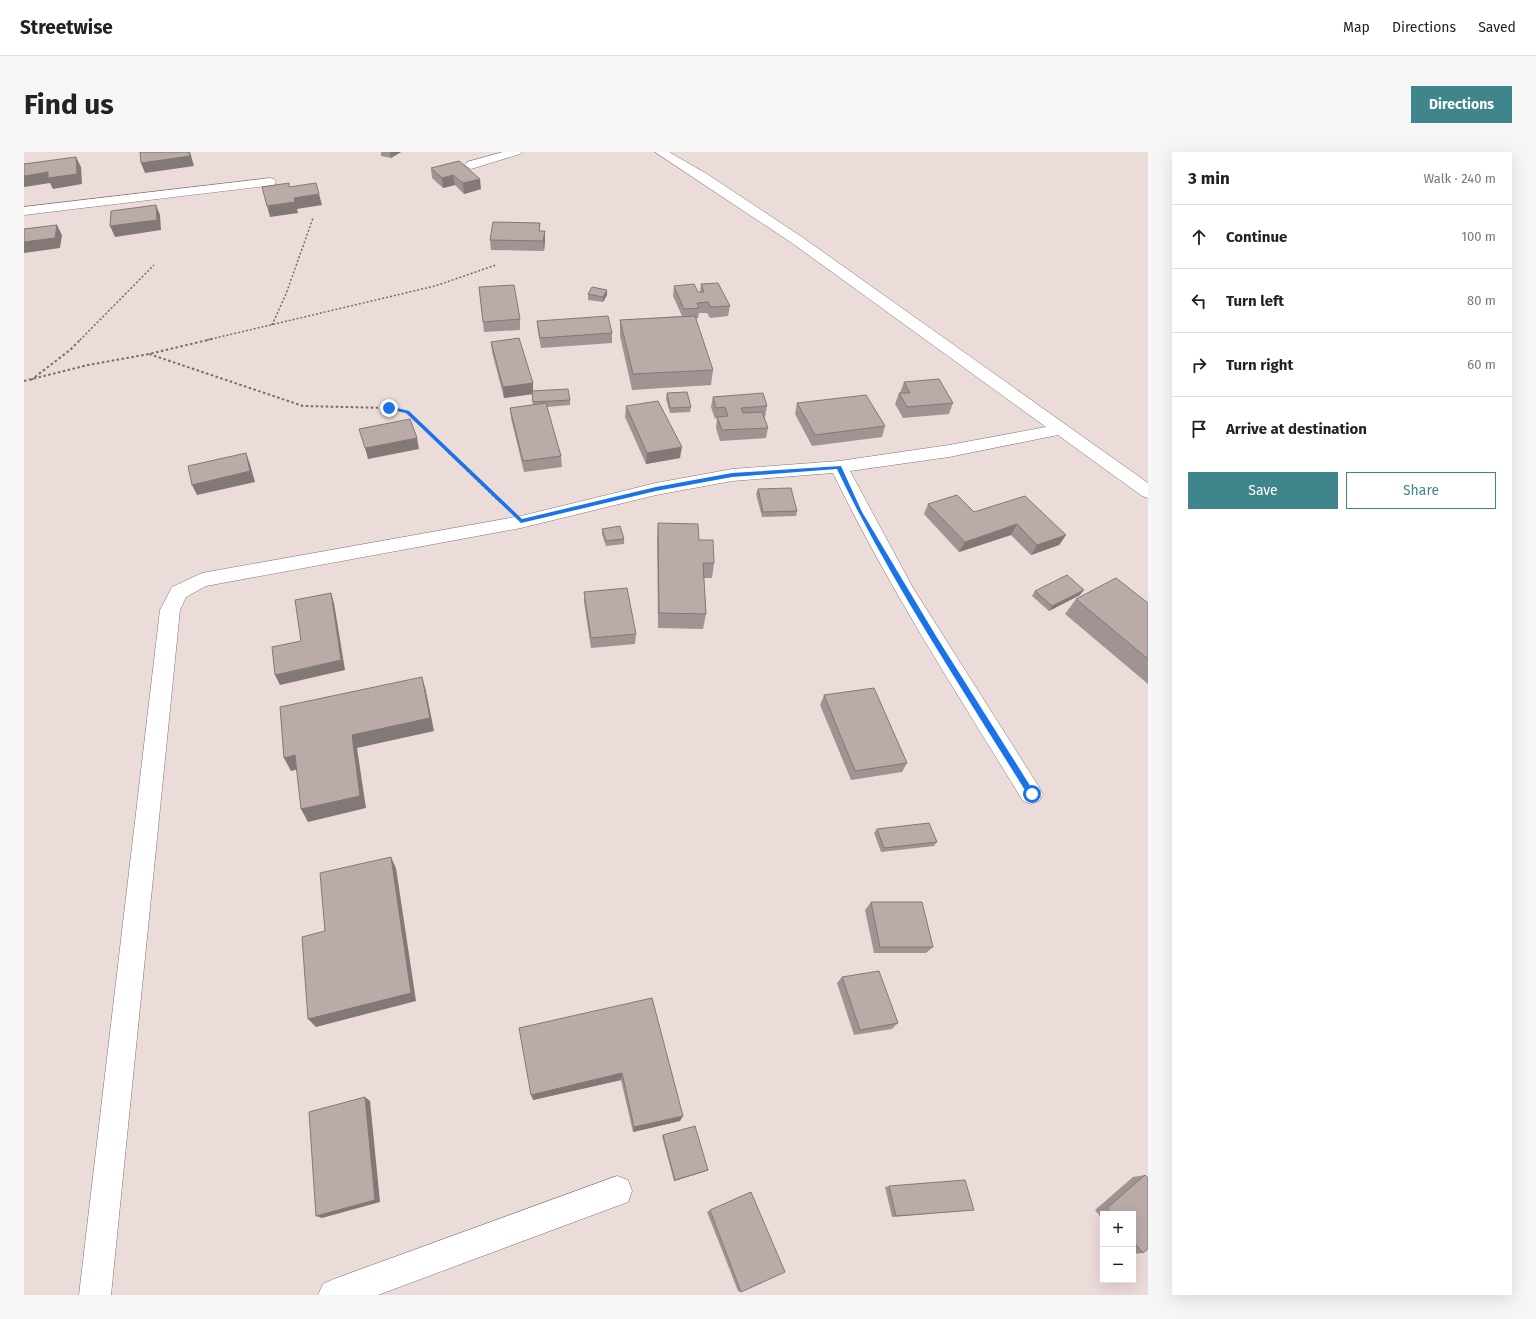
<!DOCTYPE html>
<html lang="en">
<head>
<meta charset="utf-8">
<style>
  body { margin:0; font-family:"Fira Sans",sans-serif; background:#f6f6f6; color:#222 }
  .controls { position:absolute; right:12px; bottom:12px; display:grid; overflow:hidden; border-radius:0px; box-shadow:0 4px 16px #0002 }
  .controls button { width:36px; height:36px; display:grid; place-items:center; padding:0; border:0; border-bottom:1px solid #e0e0e0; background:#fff; color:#222; font:20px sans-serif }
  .stop { position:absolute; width:12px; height:12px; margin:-9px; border:3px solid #1a73e8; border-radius:50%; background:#fff }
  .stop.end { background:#1a73e8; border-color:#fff; box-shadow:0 1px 4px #0008 }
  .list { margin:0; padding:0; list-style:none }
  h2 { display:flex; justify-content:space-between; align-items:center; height:52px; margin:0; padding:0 16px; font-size:17px }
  h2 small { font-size:13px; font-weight:400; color:#767676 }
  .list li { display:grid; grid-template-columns:26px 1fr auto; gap:12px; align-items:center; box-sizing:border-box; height:64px; padding:0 16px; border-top:1px solid #e0e0e0 }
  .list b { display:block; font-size:15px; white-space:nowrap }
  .list em { font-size:13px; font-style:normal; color:#767676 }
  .actions { display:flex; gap:8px; padding:12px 16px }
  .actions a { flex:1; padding:9px 0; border:1px solid #3e868c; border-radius:0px; text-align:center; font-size:14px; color:#3e868c }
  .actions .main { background:#3e868c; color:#fff }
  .icon { flex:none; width:22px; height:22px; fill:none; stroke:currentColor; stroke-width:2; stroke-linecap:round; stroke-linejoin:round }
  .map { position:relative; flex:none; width:1124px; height:1143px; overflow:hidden; border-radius:0px }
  header { display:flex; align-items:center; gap:24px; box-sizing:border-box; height:56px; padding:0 20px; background:#fff; border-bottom:1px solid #e0e0e0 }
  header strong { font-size:19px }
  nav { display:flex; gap:22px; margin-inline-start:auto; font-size:14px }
  .intro { display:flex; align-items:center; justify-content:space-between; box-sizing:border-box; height:96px; padding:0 24px }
  h1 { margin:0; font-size:28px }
  .button { padding:10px 18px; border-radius:0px; background:#3e868c; color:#fff; font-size:14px; font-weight:700 }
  main { display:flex; gap:24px; padding:0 24px }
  aside { flex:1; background:#fff; border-radius:0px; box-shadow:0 4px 16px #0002 }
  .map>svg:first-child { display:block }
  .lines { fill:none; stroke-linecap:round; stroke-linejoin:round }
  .minor-casing { stroke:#817372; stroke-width:1 }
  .path-far1 { stroke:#756b6a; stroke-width:1.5; stroke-dasharray:2 2; stroke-linecap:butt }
  .path { stroke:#756b6a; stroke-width:2; stroke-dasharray:2.5 2.5; stroke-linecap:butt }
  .minor { fill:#fff; fill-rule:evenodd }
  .wall { fill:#a09391 }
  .shaded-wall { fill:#827876 }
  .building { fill:#baaba9; stroke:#827876 }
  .route { fill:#1a73e8 }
</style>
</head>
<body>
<header>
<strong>Streetwise</strong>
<nav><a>Map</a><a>Directions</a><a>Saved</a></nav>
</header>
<div class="intro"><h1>Find us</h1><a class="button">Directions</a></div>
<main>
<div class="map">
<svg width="1124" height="1143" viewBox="0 0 1124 1143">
  <rect width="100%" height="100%" fill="#ebdbd9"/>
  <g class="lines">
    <defs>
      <path id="minor" d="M 479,0 L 498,0 L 496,2 L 447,17 L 441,13 L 443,10 Z
        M 631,0 L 645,0 L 683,22 L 778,85 L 1124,331 L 1124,346 L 1118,344 L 1034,283 L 925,305 L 826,319 L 889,436 L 1015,635 L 1019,642 L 1015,649 L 1007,652 L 999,649 C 933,541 864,435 809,321 L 708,329 L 632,343 L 497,376 L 182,434 L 162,445 L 156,458 L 87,1143 L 55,1143 L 136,458 L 148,435 L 178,421 L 497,364 L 632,331 L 708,317 L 815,309 L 925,293 L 1022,275 L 768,91 Z
        M 246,26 L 250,27 L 252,30 L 250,33 L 0,63 L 0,55 Z
        M 593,1024 L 604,1028 L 608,1039 L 604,1050 L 593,1054 L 354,1143 L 294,1143 L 299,1132 L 310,1127 Z"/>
    </defs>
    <!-- minor casing -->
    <use href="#minor" class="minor-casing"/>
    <!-- path-far1 -->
    <path class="path-far1" d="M 248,173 L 262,142 L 289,66
      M 56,188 L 130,113
      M 183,188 L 411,134 L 472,113"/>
    <!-- path -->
    <path class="path" d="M 188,187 L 125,202 L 279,254 L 365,256 L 383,260 L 476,350
      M 7,228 L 46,198 L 57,187
      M 0,229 L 64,213 L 125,202"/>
    <!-- minor -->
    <use href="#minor" class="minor"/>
  </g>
  <!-- wall -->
  <path class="wall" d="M 355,0 L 377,0 L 367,6 L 357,4 L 357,0 Z
    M 435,9 L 457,37 L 440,42 L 431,33 L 419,36 L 408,26 L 407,16 Z
    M 516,71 L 516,79 L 521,79 L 521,89 L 520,99 L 467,98 L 466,88 Z
    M 677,132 L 706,154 L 704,164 L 686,166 L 683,161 L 675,161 L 674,166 L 672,167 L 689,218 L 687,233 L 608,238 L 596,184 L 596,168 L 658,164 L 649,144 L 650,134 L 674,140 L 676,140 Z
    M 455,135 L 496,167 L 496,178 L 460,180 Z
    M 583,138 L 583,143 L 579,150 L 564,148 L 564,142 Z
    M 513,169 L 588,181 L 588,191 L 517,196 L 514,180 Z
    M 467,190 L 509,239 L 546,248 L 546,253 L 523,255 L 537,304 L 538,315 L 500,320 L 487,266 L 486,256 L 509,253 L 508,242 L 480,246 L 468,200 Z
    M 880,230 L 929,251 L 925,262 L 879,266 L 871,252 L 875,241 L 876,241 Z
    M 643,241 L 667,255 L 666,260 L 646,261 L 642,247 Z
    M 689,245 L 743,254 L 741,265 L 740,265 L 744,276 L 742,286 L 696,289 L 692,276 L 693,266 L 691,267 L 687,255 Z
    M 773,251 L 861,274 L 858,285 L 788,294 L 771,262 Z
    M 602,254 L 656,306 L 622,312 L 601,265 Z
    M 734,337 L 773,359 L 772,364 L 738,365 L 732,342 Z
    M 904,352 L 950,360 L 1042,383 L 1035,393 L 1007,403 L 987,383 L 935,400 L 900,362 Z
    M 634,371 L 675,388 L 690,411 L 688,426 L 680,426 L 682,462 L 679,477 L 634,476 L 633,387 Z
    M 578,377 L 600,387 L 600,392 L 582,394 L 578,382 Z
    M 1011,439 L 1056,443 L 1025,459 L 1008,444 Z
    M 560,440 L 612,482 L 611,492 L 567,496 L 560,450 Z
    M 1052,447 L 1124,451 L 1124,532 L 1041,462 Z
    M 800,543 L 883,611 L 878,620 L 827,628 L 796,553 Z
    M 853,677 L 913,690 L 910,694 L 857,700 L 850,681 Z
    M 847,750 L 909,795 L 902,801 L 850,801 L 841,758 Z
    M 818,825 L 874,871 L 868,877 L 830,883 L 813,831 Z
    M 628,846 L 656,969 L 609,980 L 597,928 L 509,948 Z
    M 639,983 L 684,1018 L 682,1019 L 650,1029 L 638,984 Z
    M 1121,1023 L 1119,1101 L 1109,1102 L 1109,1062 L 1079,1062 L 1079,1068 L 1071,1058 L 1109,1025 Z
    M 865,1034 L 950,1058 L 868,1065 L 861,1035 Z
    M 686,1058 L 717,1140 L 714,1139 L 683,1060 Z"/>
  <!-- shaded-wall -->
  <path class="shaded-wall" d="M 166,0 L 170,14 L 121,21 L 117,11 Z
    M 366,0 L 377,0 L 367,6 Z
    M 52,5 L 57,15 L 58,32 L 29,37 L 26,31 L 0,35 L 0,24 L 24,20 Z
    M 429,23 L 431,33 L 419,36 L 418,26 Z
    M 456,27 L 457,37 L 440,42 L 439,31 Z
    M 295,42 L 298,53 L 273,57 L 274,61 L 246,65 L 243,54 L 270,46 Z
    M 132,53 L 136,63 L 137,78 L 91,85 L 86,74 Z
    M 33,73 L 38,83 L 36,96 L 0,101 L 0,90 Z
    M 521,79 L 521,89 L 520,99 L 519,89 Z
    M 583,138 L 583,143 L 579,150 L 579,145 Z
    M 509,231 L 509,242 L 480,246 L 479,235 Z
    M 393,286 L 395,297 L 344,307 L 341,296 Z
    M 658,295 L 656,306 L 622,312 L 623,301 Z
    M 222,301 L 226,312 L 231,330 L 173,343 L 168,333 Z
    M 993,372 L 987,383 L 935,400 L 941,390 Z
    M 1042,383 L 1035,393 L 1007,403 L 1013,393 Z
    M 1060,438 L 1056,443 L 1025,459 L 1028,454 Z
    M 307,441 L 310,451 L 321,518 L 256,533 L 251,523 L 317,508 Z
    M 398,525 L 402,539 L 410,579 L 333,596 L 342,656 L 284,670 L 277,657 L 328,583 Z
    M 271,603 L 279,616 L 267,619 L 260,606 Z
    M 367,705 L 372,716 L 392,849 L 292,875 L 284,867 Z
    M 598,921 L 597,928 L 509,948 L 507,943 Z
    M 341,945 L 346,949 L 356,1050 L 298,1066 L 292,1064 Z
    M 659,964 L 656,969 L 609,980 L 610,975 Z
    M 684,1018 L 682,1019 L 650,1029 L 651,1028 Z"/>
  <!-- building -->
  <path class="building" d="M 116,0 L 165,0 L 166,4 L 117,11 Z
    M 52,5 L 53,22 L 24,26 L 24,20 L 0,24 L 0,12 Z
    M 435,9 L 456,27 L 439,31 L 429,23 L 418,26 L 407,16 Z
    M 265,31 L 265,35 L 292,31 L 295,42 L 270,46 L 271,50 L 243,54 L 238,35 Z
    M 132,53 L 133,68 L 86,74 L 87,59 Z
    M 469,70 L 516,71 L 515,79 L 521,79 L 519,89 L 466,88 Z
    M 33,73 L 31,86 L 0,90 L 0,77 Z
    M 694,131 L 706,154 L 687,155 L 684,150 L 673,151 L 675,156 L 660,157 L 650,134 L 670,132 L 674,140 L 680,140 L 677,132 Z
    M 490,133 L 496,167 L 459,170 L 455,135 Z
    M 568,135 L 583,138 L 579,145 L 564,142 Z
    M 584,164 L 588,181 L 516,186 L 513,169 Z
    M 671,164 L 689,218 L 609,222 L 596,168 Z
    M 495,186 L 509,231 L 479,235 L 467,190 Z
    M 915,227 L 929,251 L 883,255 L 875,241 L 886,241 L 880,230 Z
    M 544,237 L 546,248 L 509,250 L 508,239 Z
    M 663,240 L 667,255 L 646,256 L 643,241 Z
    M 739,241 L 743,254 L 717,256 L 719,261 L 738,260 L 744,276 L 698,278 L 693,265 L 704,264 L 701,255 L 692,256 L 689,245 Z
    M 842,243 L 861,274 L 791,283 L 773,251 Z
    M 634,249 L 658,295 L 623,301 L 602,254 Z
    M 522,251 L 537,304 L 499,309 L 486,256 Z
    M 386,267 L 393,286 L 341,296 L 335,277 Z
    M 222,301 L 226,319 L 168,333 L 164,314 Z
    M 767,336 L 773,359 L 739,360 L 734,337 Z
    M 933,343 L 950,360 L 1001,344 L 1042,383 L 1013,393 L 993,372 L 941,390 L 904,352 Z
    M 634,371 L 674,372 L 675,388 L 689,388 L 690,411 L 679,411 L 682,462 L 635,461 Z
    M 596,374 L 600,387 L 582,389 L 578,377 Z
    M 1043,423 L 1060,438 L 1028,454 L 1011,439 Z
    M 1092,426 L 1124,451 L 1124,507 L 1052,447 Z
    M 603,436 L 612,482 L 567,486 L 560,440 Z
    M 307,441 L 317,508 L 251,523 L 248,495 L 277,489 L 271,448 Z
    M 398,525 L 406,566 L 328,583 L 336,644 L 277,657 L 271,603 L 260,606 L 256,555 Z
    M 850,536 L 883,611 L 831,619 L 800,543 Z
    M 905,671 L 913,690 L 860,696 L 853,677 Z
    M 367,705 L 387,841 L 284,867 L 278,785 L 301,779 L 296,721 Z
    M 847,750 L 898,750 L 909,795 L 856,795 Z
    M 855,819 L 874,871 L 836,878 L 818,825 Z
    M 628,846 L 659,964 L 610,975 L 598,921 L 507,943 L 495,876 Z
    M 341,945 L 351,1048 L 292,1064 L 285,960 Z
    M 671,974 L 684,1018 L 651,1028 L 639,983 Z
    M 1121,1023 L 1124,1026 L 1124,1097 L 1119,1101 L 1109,1089 L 1109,1062 L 1087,1062 L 1083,1056 Z
    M 941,1028 L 950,1058 L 872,1064 L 865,1034 Z
    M 727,1040 L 761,1120 L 717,1140 L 686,1058 Z"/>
  <!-- route -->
  <path class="route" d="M 365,254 L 385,259 L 498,367 L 632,335 L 708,321 L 817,314 L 838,360 L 912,484 L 1010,640 L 1010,645 L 1005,645 C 939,537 867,431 813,317 L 708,325 L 632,339 L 497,371 L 382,261 L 363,257 Z"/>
</svg>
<div class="controls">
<button>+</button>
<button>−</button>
</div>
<div class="stop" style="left:1008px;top:642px"></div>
<div class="stop end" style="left:365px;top:256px"></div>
</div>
<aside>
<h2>3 min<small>Walk · 240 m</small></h2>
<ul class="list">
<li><svg class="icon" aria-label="ahead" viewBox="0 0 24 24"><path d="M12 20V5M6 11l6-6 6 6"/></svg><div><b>Continue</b></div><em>100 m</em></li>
<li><svg class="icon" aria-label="left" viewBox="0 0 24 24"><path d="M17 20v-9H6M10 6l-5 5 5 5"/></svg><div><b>Turn left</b></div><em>80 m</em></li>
<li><svg class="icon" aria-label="right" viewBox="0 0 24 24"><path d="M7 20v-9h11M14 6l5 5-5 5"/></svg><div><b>Turn right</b></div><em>60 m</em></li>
<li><svg class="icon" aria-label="arrive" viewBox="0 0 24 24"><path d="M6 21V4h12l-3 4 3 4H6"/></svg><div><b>Arrive at destination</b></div></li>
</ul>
<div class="actions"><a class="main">Save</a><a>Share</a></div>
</aside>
</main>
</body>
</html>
